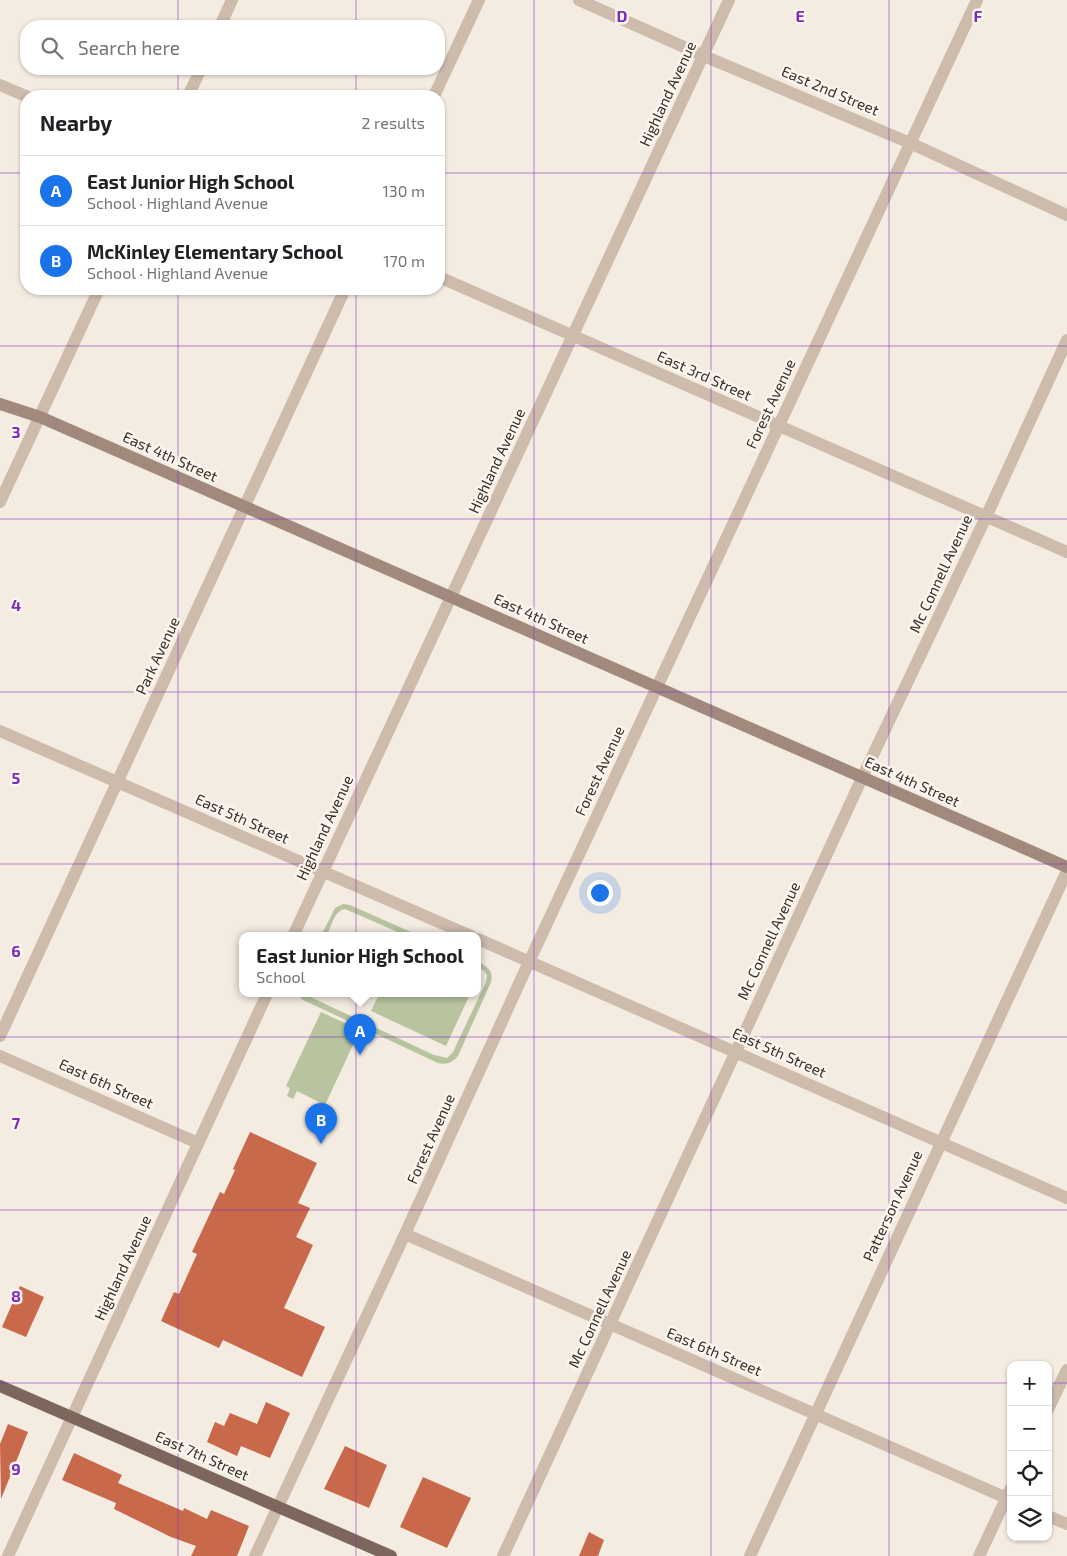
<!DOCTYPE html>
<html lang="en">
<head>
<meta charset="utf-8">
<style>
  body { margin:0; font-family:"Exo 2",sans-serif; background:#f2f2f2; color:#202124 }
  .controls { position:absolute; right:15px; bottom:15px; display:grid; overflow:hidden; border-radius:10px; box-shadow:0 1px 4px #0004 }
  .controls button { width:45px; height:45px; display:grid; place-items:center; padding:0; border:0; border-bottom:1px solid #e0e0e0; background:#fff; color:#202124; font:25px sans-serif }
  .you { position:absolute; left:599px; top:892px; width:18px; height:18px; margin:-12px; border:4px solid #fff; border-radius:50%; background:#1a73e8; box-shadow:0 0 0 8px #1a73e833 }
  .badge { display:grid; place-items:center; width:32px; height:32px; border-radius:50%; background:#1a73e8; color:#fff; font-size:16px; font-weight:700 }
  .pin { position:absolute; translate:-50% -41px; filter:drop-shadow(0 1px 2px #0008) }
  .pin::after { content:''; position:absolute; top:26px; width:18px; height:15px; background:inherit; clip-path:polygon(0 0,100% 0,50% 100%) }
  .popup { position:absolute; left:239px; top:932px; width:242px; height:65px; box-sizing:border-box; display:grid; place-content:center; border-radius:10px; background:#fff; filter:drop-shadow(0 1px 4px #0005); font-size:16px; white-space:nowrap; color:#757577 }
  .popup b { font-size:19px; color:#202124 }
  .popup::after { content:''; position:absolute; left:50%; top:100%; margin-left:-10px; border:10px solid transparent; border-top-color:#fff }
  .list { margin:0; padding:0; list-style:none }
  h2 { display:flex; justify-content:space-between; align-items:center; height:65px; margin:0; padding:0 20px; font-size:21px }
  h2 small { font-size:16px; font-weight:400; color:#757577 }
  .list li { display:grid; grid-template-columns:32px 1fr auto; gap:15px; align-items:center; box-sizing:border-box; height:70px; padding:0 20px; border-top:1px solid #e0e0e0 }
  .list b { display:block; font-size:19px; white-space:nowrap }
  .list p { margin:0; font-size:16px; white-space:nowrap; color:#757577 }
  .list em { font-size:16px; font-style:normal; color:#757577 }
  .icon { flex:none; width:28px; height:28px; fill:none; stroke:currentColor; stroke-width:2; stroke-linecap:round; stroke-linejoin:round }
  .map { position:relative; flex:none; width:1067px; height:1556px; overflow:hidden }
  .search { position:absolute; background:#fff; box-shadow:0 1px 4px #0004; left:20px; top:20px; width:425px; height:55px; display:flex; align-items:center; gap:12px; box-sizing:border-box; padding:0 18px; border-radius:20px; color:#757577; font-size:19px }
  .panel { position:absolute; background:#fff; box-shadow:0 1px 4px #0004; left:20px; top:90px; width:425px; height:205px; border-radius:20px }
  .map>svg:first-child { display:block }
  .green { fill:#b8c4a0 }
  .building { fill:#c8694b }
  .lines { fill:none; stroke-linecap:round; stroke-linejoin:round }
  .street { stroke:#cdbbac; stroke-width:12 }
  .secondary { stroke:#a18a7d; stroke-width:12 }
  .primary { stroke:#7d675c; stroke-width:12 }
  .grid { fill:none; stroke:#7b2cbf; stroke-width:1; stroke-opacity:0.55 }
  .labels { text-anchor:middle; stroke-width:5; stroke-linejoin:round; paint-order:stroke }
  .street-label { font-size:15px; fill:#3b302b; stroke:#fbf5ee }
  .grid-label { font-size:16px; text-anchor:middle; font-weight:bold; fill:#7b2cbf; stroke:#fbf5ee; stroke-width:5; stroke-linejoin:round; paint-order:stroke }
</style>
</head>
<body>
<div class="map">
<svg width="1067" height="1556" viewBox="0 0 1067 1556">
  <rect width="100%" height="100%" fill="#f4ebe1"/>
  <!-- green -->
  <path class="green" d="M 343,904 L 350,905 L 420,936 L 407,936 L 345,909 C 334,911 331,927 327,936 L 321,936 L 335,908 Z
    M 478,962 C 487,966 494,971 491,982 L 458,1056 C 452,1063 446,1065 438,1063 L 303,1000 L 297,994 L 304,994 L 434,1055 L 447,1058 L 453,1052 L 486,982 L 487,975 L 483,970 L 478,968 Z
    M 379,994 L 470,994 L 446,1046 L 371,1011 Z
    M 321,1012 L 360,1030 L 325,1105 L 297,1091 L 293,1099 L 287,1096 L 290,1088 L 286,1086 Z"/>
  <!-- building -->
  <path class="building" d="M 250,1132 L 317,1163 L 298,1203 L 310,1208 L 296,1237 L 313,1245 L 284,1308 L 325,1327 L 302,1377 L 223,1340 L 219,1348 L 161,1321 L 174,1292 L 179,1294 L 197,1254 L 192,1252 L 220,1192 L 224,1194 L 235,1170 L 233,1169 Z
    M 20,1286 L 44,1297 L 26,1337 L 2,1327 Z
    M 266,1402 L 290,1413 L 270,1458 L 241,1446 L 237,1456 L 207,1442 L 215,1422 L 224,1426 L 230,1413 L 257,1424 Z
    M 8,1424 L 28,1432 L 1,1499 L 0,1444 Z
    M 345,1446 L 387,1465 L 369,1508 L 324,1489 Z
    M 74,1453 L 122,1475 L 118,1483 L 183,1511 L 184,1508 L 207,1519 L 211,1510 L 249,1526 L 237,1556 L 191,1556 L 196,1546 L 171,1537 L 114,1509 L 116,1503 L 62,1480 Z
    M 423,1477 L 471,1498 L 447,1548 L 400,1527 Z
    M 589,1532 L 604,1540 L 598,1556 L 579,1556 Z"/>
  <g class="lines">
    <!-- street -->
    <path class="street" d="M 579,0 L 704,56 L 910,143 L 1067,215
      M 220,26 L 232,0
      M 0,85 L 26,96
      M 188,96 L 201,69
      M 434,96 L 479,0
      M 439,277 L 1067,552
      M 0,502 L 99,289
      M 0,731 L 471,936
      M 293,936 L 729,0
      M 478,939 L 1067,1198
      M 0,1036 L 345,289
      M 0,1056 L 198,1143
      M 405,1234 L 1011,1500
      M 1048,1409 L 1067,1370
      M 1048,1516 L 1067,1524
      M 8,1556 L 267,994
      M 255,1556 L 405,1234 L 529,962 L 977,0
      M 503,1556 L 862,778 L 986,517 L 1067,340
      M 750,1556 L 1067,871
      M 979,1556 L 1011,1488"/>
    <!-- secondary -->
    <path class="secondary" d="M 0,404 L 40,417 L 1067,867"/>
    <!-- primary -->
    <path class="primary" d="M 0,1386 L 391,1556"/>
  </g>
  <!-- grid -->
  <path class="grid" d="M 178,0 L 178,26M 356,0 L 356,26M 534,0 L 534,1556M 711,0 L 711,1556M 889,0 L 889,1556M 178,69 L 178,96M 356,69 L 356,96M 0,173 L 26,173M 439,173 L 1067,173M 178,289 L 178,1556M 356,289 L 356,1556M 0,346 L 1067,346M 0,519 L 1067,519M 0,692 L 1067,692M 0,864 L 1067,864M 0,1037 L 1067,1037M 0,1210 L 1067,1210M 0,1383 L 1011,1383M 1048,1383 L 1067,1383"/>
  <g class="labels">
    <!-- street labels -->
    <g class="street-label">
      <text transform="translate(830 91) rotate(23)" y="5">East 2nd Street</text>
      <text transform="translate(668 94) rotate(-65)" y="5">Highland Avenue</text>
      <text transform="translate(704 376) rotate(24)" y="5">East 3rd Street</text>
      <text transform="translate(771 404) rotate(-65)" y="5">Forest Avenue</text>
      <text transform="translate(170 457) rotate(24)" y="5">East 4th Street</text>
      <text transform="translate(497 461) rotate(-65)" y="5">Highland Avenue</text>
      <text transform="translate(941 574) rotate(-65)" y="5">Mc Connell Avenue</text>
      <text transform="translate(541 619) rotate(24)" y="5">East 4th Street</text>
      <text transform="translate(158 656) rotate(-65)" y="5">Park Avenue</text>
      <text transform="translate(600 771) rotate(-65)" y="5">Forest Avenue</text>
      <text transform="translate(912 782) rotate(24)" y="5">East 4th Street</text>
      <text transform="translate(242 819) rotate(24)" y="5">East 5th Street</text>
      <text transform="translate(325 828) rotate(-65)" y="5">Highland Avenue</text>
      <text transform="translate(769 941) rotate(-65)" y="5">Mc Connell Avenue</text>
      <text transform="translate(779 1053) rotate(24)" y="5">East 5th Street</text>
      <text transform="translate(106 1084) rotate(24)" y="5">East 6th Street</text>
      <text transform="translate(431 1139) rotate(-66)" y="5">Forest Avenue</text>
      <text transform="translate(893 1206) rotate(-65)" y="5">Patterson Avenue</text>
      <text transform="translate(123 1268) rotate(-65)" y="5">Highland Avenue</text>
      <text transform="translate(600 1309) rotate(-65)" y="5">Mc Connell Avenue</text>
      <text transform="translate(714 1352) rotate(23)" y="5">East 6th Street</text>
      <text transform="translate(202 1456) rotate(24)" y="5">East 7th Street</text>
    </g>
  </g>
  <g class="grid-label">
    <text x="622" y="22">D</text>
    <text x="800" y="22">E</text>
    <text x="978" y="22">F</text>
    <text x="16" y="438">3</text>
    <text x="16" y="611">4</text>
    <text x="16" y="784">5</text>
    <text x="16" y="957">6</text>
    <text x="16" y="1129">7</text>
    <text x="16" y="1302">8</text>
    <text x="16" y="1475">9</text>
  </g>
</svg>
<div class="controls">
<button>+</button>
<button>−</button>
<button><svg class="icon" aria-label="locate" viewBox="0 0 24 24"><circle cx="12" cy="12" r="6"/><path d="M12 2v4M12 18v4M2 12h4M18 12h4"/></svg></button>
<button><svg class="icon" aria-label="layers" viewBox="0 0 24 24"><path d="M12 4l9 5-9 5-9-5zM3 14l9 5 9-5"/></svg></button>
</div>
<div class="you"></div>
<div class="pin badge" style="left:360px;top:1055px">A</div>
<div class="popup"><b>East Junior High School</b>School</div>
<div class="pin badge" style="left:321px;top:1144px">B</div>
<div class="search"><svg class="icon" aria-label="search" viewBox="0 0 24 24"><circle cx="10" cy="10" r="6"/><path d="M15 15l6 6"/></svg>Search here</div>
<section class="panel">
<h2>Nearby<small>2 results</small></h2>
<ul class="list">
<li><span class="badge">A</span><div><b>East Junior High School</b><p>School · Highland Avenue</p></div><em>130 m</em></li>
<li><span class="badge">B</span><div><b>McKinley Elementary School</b><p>School · Highland Avenue</p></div><em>170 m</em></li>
</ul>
</section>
</div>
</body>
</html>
